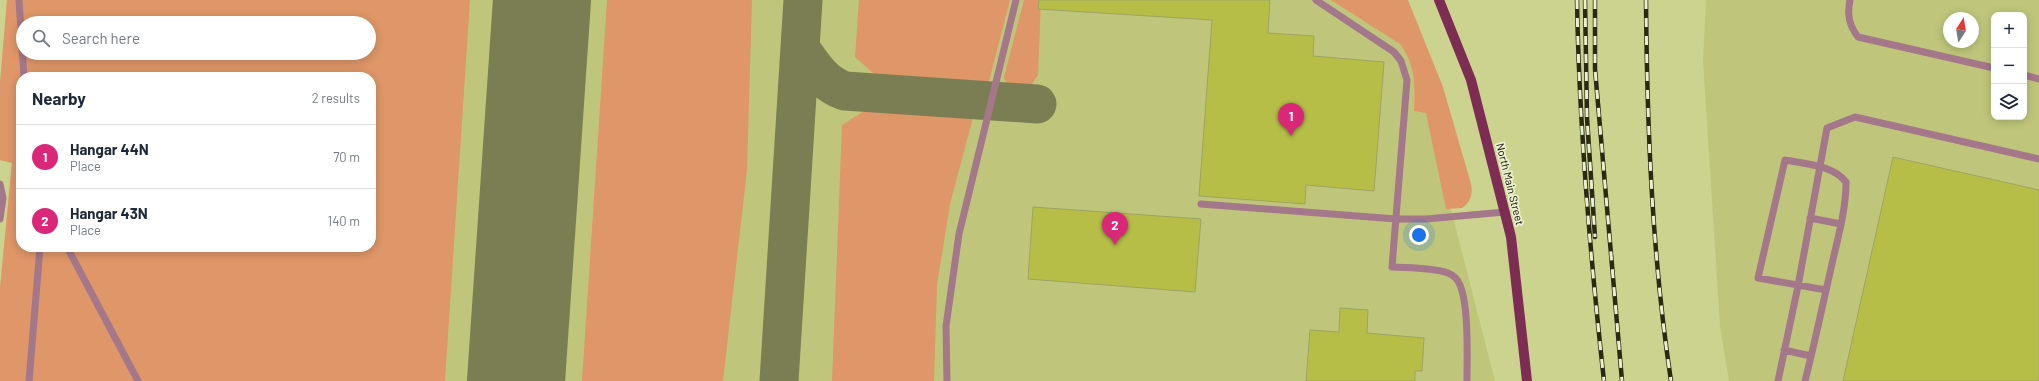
<!DOCTYPE html>
<html lang="en">
<head>
<meta charset="utf-8">
<style>
  body { margin:0; font-family:Barlow,sans-serif; background:#f2f2f3; color:#1f2937 }
  .controls { position:absolute; right:12px; top:12px; display:grid; overflow:hidden; border-radius:8px; box-shadow:0 2px 10px #0003 }
  .controls button { width:36px; height:36px; display:grid; place-items:center; padding:0; border:0; border-bottom:1px solid #e0e1e3; background:#fff; color:#1f2937; font:20px sans-serif }
  .compass { position:absolute; left:1943px; top:12px; width:36px; height:36px; border-radius:50%; background:#fff; box-shadow:0 2px 10px #0003; rotate:12deg }
  .you { position:absolute; left:1419px; top:235px; width:14px; height:14px; margin:-10px; border:3px solid #fff; border-radius:50%; background:#1a73e8; box-shadow:0 0 0 6px #1a73e833 }
  .badge { display:grid; place-items:center; width:26px; height:26px; border-radius:50%; background:#db2777; color:#fff; font-size:13px; font-weight:700 }
  .pin { position:absolute; translate:-50% -33px; filter:drop-shadow(0 1px 2px #0008) }
  .pin::after { content:''; position:absolute; top:21px; width:14px; height:12px; background:inherit; clip-path:polygon(0 0,100% 0,50% 100%) }
  .list { margin:0; padding:0; list-style:none }
  h2 { display:flex; justify-content:space-between; align-items:center; height:52px; margin:0; padding:0 16px; font-size:17px }
  h2 small { font-size:13px; font-weight:400; color:#747a83 }
  .list li { display:grid; grid-template-columns:26px 1fr auto; gap:12px; align-items:center; box-sizing:border-box; height:64px; padding:0 16px; border-top:1px solid #e0e1e3 }
  .list b { display:block; font-size:15px; white-space:nowrap }
  .list p { margin:0; font-size:13px; white-space:nowrap; color:#747a83 }
  .list em { font-size:13px; font-style:normal; color:#747a83 }
  .icon { flex:none; width:22px; height:22px; fill:none; stroke:currentColor; stroke-width:2; stroke-linecap:round; stroke-linejoin:round }
  .map { position:relative; flex:none; width:2039px; height:381px; overflow:hidden }
  .search { position:absolute; background:#fff; box-shadow:0 2px 10px #0003; left:16px; top:16px; width:360px; height:44px; display:flex; align-items:center; gap:10px; box-sizing:border-box; padding:0 14px; border-radius:22px; color:#747a83; font-size:15px }
  .panel { position:absolute; background:#fff; box-shadow:0 2px 10px #0003; left:16px; top:72px; width:360px; height:180px; border-radius:16px }
  .map>svg:first-child { display:block }
  .built { fill:#bfc67b; fill-rule:evenodd }
  .green { fill:#df9668; fill-rule:evenodd }
  .lines { fill:none; stroke-linecap:round; stroke-linejoin:round }
  .taxiway { stroke:#7a7e52; stroke-width:39 }
  .runway { stroke:#7a7e52; stroke-width:98 }
  .building { fill:#b6be48; stroke:#9ea462 }
  .lane { stroke:#a5778a; stroke-width:7 }
  .primary { stroke:#7d2c54; stroke-width:10 }
  .rail-casing { stroke:#282a14; stroke-width:4.5 }
  .rail { stroke:#ecf0cf; stroke-width:3; stroke-dasharray:9; stroke-linecap:butt }
  .labels { text-anchor:middle; stroke-width:3.5; stroke-linejoin:round; paint-order:stroke }
  .street-label { font-size:11px; fill:#0d0e00; stroke:#ecf0cf }
</style>
</head>
<body>
<div class="map">
<svg width="2039" height="381" viewBox="0 0 2039 381">
  <rect width="100%" height="100%" fill="#ccd38f"/>
  <!-- built -->
  <path class="built" d="M 7,0 L 1392,0 L 1422,96 L 1495,381 L 0,381 L 0,288 L 12,163 L 0,160 L 0,83 ZM 23,23 L 369,23 L 369,53 L 23,53 ZM 21,77 L 371,77 L 371,247 L 21,247 Z
    M 1706,0 L 2039,0 L 2039,381 L 1729,381 L 1720,326 L 1703,61 ZM 1994,15 L 2024,15 L 2024,117 L 1994,117 ZM 1949,18 L 1973,18 L 1973,42 L 1949,42 Z"/>
  <!-- green -->
  <path class="green" d="M 7,0 L 470,0 L 445,381 L 0,381 L 0,288 L 12,163 L 0,160 L 0,83 ZM 23,23 L 369,23 L 369,53 L 23,53 ZM 21,77 L 371,77 L 371,247 L 21,247 Z
    M 607,0 L 752,0 L 747,170 L 723,381 L 582,381 Z
    M 859,0 L 1010,0 L 987,89 L 882,81 L 855,57 Z
    M 1024,0 L 1041,0 L 1038,75 L 1030,87 L 1025,90 L 1020,91 L 1009,89 L 1004,77 Z
    M 1331,0 L 1408,0 L 1443,87 L 1471,184 C 1473,194 1471,202 1462,208 L 1446,209 L 1426,113 L 1414,111 C 1415,86 1416,65 1400,44 Z
    M 875,104 L 975,110 L 950,204 L 937,285 L 934,381 L 832,381 L 842,125 Z"/>
  <g class="lines">
    <!-- taxiway -->
    <path class="taxiway" d="M 800,48 C 813,66 822,83 845,91 L 1037,104
      M 779,381 L 803,0"/>
    <!-- runway -->
    <path class="runway" d="M 516,381 L 542,0"/>
  </g>
  <!-- building -->
  <path class="building" d="M 1039,0 L 1270,0 L 1268,33 L 1314,36 L 1313,56 L 1384,62 L 1374,191 L 1306,185 L 1305,204 L 1199,196 L 1212,20 L 1038,9 Z
    M 1893,157 L 2039,190 L 2039,381 L 1843,381 Z
    M 1033,207 L 1201,219 L 1195,292 L 1028,279 Z
    M 1340,308 L 1368,310 L 1367,333 L 1424,338 L 1422,371 L 1415,371 L 1415,381 L 1306,381 L 1310,330 L 1339,332 Z"/>
  <g class="lines">
    <!-- lane -->
    <path class="lane" d="M 19,0 L 24,77
      M 1316,0 L 1394,52 L 1401,61 L 1407,80 L 1392,267 C 1409,268 1431,267 1448,273 C 1453,275 1458,280 1460,285 C 1469,307 1467,357 1467,381
      M 1850,0 C 1847,15 1849,25 1858,37 L 1994,68
      M 2024,75 L 2039,79
      M 0,184 L 3,198 L 0,219
      M 1201,204 L 1396,219 L 1426,219 L 1505,212
      M 1810,218 L 1841,224
      M 67,247 L 138,381
      M 1784,350 L 1811,356
      M 29,381 L 40,247
      M 947,381 L 946,326 L 959,234 L 1016,0
      M 1778,381 L 1798,286 L 1827,128 L 1855,117 L 2039,159
      M 1805,381 C 1815,342 1823,303 1832,264 C 1838,237 1846,210 1846,182 C 1833,165 1806,164 1785,160 L 1758,278 L 1826,290"/>
    <!-- primary -->
    <path class="primary" d="M 1439,0 L 1471,80 L 1511,237 L 1527,381"/>
    <defs>
      <path id="rail" d="M 1577,0 C 1579,128 1590,254 1604,381
        M 1585,0 L 1587,118 L 1595,237
        M 1595,0 L 1595,69 L 1622,381
        M 1646,0 C 1647,127 1652,255 1671,381"/>
    </defs>
    <!-- rail casing -->
    <use href="#rail" class="rail-casing"/>
    <!-- rail -->
    <use href="#rail" class="rail"/>
  </g>
  <g class="labels">
    <!-- street labels -->
    <g class="street-label">
      <text transform="translate(1510 184) rotate(76)" y="4">North Main Street</text>
    </g>
  </g>
</svg>
<div class="controls">
<button>+</button>
<button>−</button>
<button><svg class="icon" aria-label="layers" viewBox="0 0 24 24"><path d="M12 4l9 5-9 5-9-5zM3 14l9 5 9-5"/></svg></button>
</div>
<svg class="compass" viewBox="-18 -18 36 36"><path d="M0-13l5 13h-10z" fill="#e53935"/><path d="M0 13l5-13h-10z" fill="#747a83"/></svg>
<div class="you"></div>
<div class="pin badge" style="left:1291px;top:136px">1</div>
<div class="pin badge" style="left:1115px;top:245px">2</div>
<div class="search"><svg class="icon" aria-label="search" viewBox="0 0 24 24"><circle cx="10" cy="10" r="6"/><path d="M15 15l6 6"/></svg>Search here</div>
<section class="panel">
<h2>Nearby<small>2 results</small></h2>
<ul class="list">
<li><span class="badge">1</span><div><b>Hangar 44N</b><p>Place</p></div><em>70 m</em></li>
<li><span class="badge">2</span><div><b>Hangar 43N</b><p>Place</p></div><em>140 m</em></li>
</ul>
</section>
</div>
</body>
</html>
